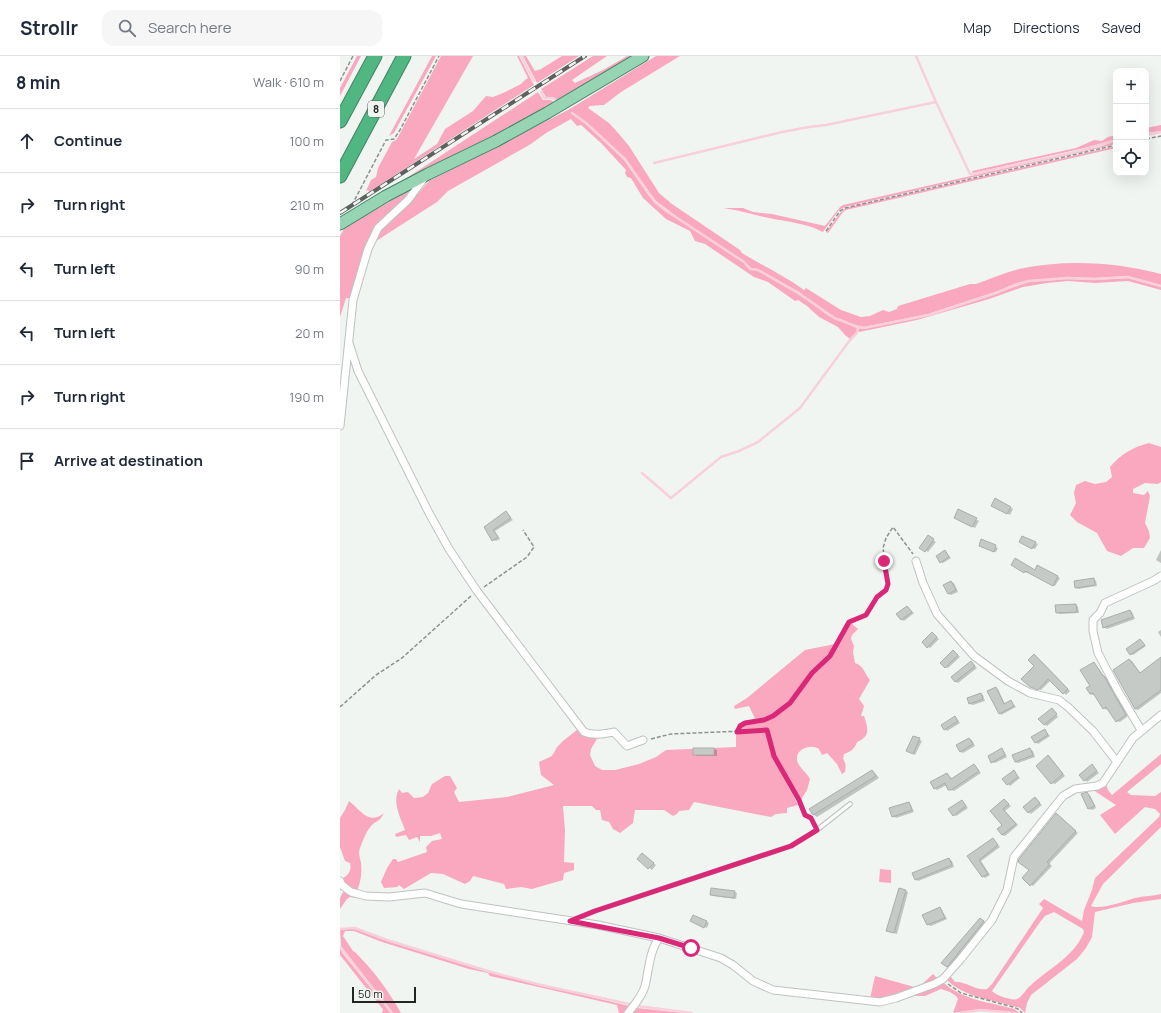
<!DOCTYPE html>
<html lang="en">
<head>
<meta charset="utf-8">
<style>
  body { margin:0; font-family:Manrope,sans-serif; background:#f6f6f7; color:#1f2937 }
  .controls { position:absolute; right:12px; top:12px; display:grid; overflow:hidden; border-radius:8px; box-shadow:0 4px 16px #0002 }
  .controls button { width:36px; height:36px; display:grid; place-items:center; padding:0; border:0; border-bottom:1px solid #e0e1e3; background:#fff; color:#1f2937; font:20px sans-serif }
  .scale { position:absolute; left:12px; bottom:10px; width:64px; box-sizing:border-box; padding-left:4px; border:2px solid #232524; border-top:0; font-size:11px; line-height:14px; white-space:nowrap; color:#232524; -webkit-text-stroke:3px #f0f5f2; paint-order:stroke }
  .stop { position:absolute; width:12px; height:12px; margin:-9px; border:3px solid #db2777; border-radius:50%; background:#fff }
  .stop.end { background:#db2777; border-color:#fff; box-shadow:0 1px 4px #0008 }
  .list { margin:0; padding:0; list-style:none }
  h2 { display:flex; justify-content:space-between; align-items:center; height:52px; margin:0; padding:0 16px; font-size:17px }
  h2 small { font-size:13px; font-weight:400; color:#747a83 }
  .list li { display:grid; grid-template-columns:26px 1fr auto; gap:12px; align-items:center; box-sizing:border-box; height:64px; padding:0 16px; border-top:1px solid #e0e1e3 }
  .list b { display:block; font-size:15px; white-space:nowrap }
  .list em { font-size:13px; font-style:normal; color:#747a83 }
  .icon { flex:none; width:22px; height:22px; fill:none; stroke:currentColor; stroke-width:2; stroke-linecap:round; stroke-linejoin:round }
  .map { position:relative; flex:none; width:821px; height:957px; overflow:hidden }
  header { display:flex; align-items:center; gap:24px; box-sizing:border-box; height:56px; padding:0 20px; background:#fff; border-bottom:1px solid #e0e1e3 }
  header strong { font-size:19px }
  nav { display:flex; gap:22px; margin-inline-start:auto; font-size:14px }
  .search { width:280px; height:36px; background:#f6f6f7; display:flex; align-items:center; gap:10px; box-sizing:border-box; padding:0 14px; border-radius:12px; color:#747a83; font-size:15px }
  main { display:flex }
  aside { flex:1; background:#fff }
  .map>svg:first-child { display:block }
  .green { fill:#f9a8c0; fill-rule:evenodd }
  .shadow { fill:#0003 }
  .lines { fill:none; stroke-linecap:round; stroke-linejoin:round }
  .stream { stroke:#f8d0db; stroke-width:2.5 }
  .building { fill:#c5cac7; stroke:#aaafac }
  .lane-casing { stroke:#bec3c0; stroke-width:5.5 }
  .street-casing { stroke:#bec3c0; stroke-width:9 }
  .primary-casing { stroke:#408461; stroke-width:13 }
  .highway-casing { stroke:#408461; stroke-width:15 }
  .path { stroke:#8e9290; stroke-width:1.5; stroke-dasharray:4 2; stroke-linecap:butt }
  .lane { stroke:#fff; stroke-width:3.5 }
  .street { stroke:#fff; stroke-width:7 }
  .primary { stroke:#96d4b4; stroke-width:11 }
  .highway { stroke:#50b782; stroke-width:13 }
  .rail-casing { stroke:#5e6160; stroke-width:4 }
  .rail { stroke:#f0f5f2; stroke-width:2.5; stroke-dasharray:8; stroke-linecap:butt }
  .route { stroke:#db2777; stroke-width:5 }
  .labels { text-anchor:middle; stroke-width:4; stroke-linejoin:round; paint-order:stroke }
  .shield { fill:#f0f5f2; stroke:#606362; stroke-width:1 }
  .shield-label { font-size:10px; font-weight:bold; fill:#232524 }
</style>
</head>
<body>
<header>
<strong>Strollr</strong>
<div class="search"><svg class="icon" aria-label="search" viewBox="0 0 24 24"><circle cx="10" cy="10" r="6"/><path d="M15 15l6 6"/></svg>Search here</div>
<nav><a>Map</a><a>Directions</a><a>Saved</a></nav>
</header>
<main>
<aside>
<h2>8 min<small>Walk · 610 m</small></h2>
<ul class="list">
<li><svg class="icon" aria-label="ahead" viewBox="0 0 24 24"><path d="M12 20V5M6 11l6-6 6 6"/></svg><div><b>Continue</b></div><em>100 m</em></li>
<li><svg class="icon" aria-label="right" viewBox="0 0 24 24"><path d="M7 20v-9h11M14 6l5 5-5 5"/></svg><div><b>Turn right</b></div><em>210 m</em></li>
<li><svg class="icon" aria-label="left" viewBox="0 0 24 24"><path d="M17 20v-9H6M10 6l-5 5 5 5"/></svg><div><b>Turn left</b></div><em>90 m</em></li>
<li><svg class="icon" aria-label="left" viewBox="0 0 24 24"><path d="M17 20v-9H6M10 6l-5 5 5 5"/></svg><div><b>Turn left</b></div><em>20 m</em></li>
<li><svg class="icon" aria-label="right" viewBox="0 0 24 24"><path d="M7 20v-9h11M14 6l5 5-5 5"/></svg><div><b>Turn right</b></div><em>190 m</em></li>
<li><svg class="icon" aria-label="arrive" viewBox="0 0 24 24"><path d="M6 21V4h12l-3 4 3 4H6"/></svg><div><b>Arrive at destination</b></div></li>
</ul>
</aside>
<div class="map">
<svg width="821" height="957" viewBox="0 0 821 957">
  <rect width="100%" height="100%" fill="#f0f5f2"/>
  <!-- green -->
  <path class="green" d="M 17,0 L 21,0 L 0,40 L 0,32 Z
    M 92,0 L 96,0 L 54,77 L 49,80 Z
    M 101,0 L 133,0 L 74,103 L 97,88 L 105,73 L 133,55 L 146,40 L 153,41 L 163,37 L 181,28 L 185,24 L 188,22 L 177,0 L 179,0 L 194,29 L 29,136 L 28,134 L 26,135 L 31,124 L 36,121 L 38,112 L 52,86 L 56,84 L 58,81 Z
    M 183,0 L 186,0 L 195,15 L 201,13 L 222,0 L 239,0 L 197,27 Z
    M 253,0 L 267,0 L 232,24 L 235,27 L 263,14 L 287,0 L 295,0 L 220,45 L 213,41 L 206,41 L 201,33 Z
    M 316,0 L 340,0 L 281,36 L 264,49 L 250,50 L 248,52 L 269,67 L 279,78 L 289,90 L 319,137 L 332,148 L 400,194 L 402,197 C 423,210 445,220 464,234 L 466,232 L 501,254 L 521,261 L 530,260 L 543,254 L 549,256 L 557,253 L 558,250 L 630,228 L 636,228 C 650,223 664,217 679,213 C 726,203 775,206 821,218 L 821,229 L 788,220 L 754,222 L 726,221 L 689,225 L 588,258 L 524,271 C 514,270 506,265 497,263 L 459,236 L 418,213 L 411,212 L 404,205 L 348,169 L 316,145 L 285,103 L 247,67 L 231,56 L 231,57 L 246,68 L 284,104 L 309,140 L 315,146 L 325,155 L 403,206 L 410,213 L 418,215 L 458,237 L 489,260 L 517,272 L 516,277 L 510,283 L 505,279 L 498,271 L 479,261 L 467,250 L 458,244 L 455,245 L 428,226 L 414,221 L 365,188 L 355,185 L 350,175 L 326,163 L 303,142 L 291,122 L 287,121 L 285,117 L 286,114 L 261,87 L 241,69 L 237,70 L 231,63 L 206,77 L 191,88 L 108,135 L 97,146 L 33,187 L 39,175 L 73,143 L 89,125 L 228,54 Z
    M 198,36 L 203,44 L 211,44 L 216,48 L 56,129 Z
    M 821,69 L 821,75 L 806,77 L 806,72 Z
    M 776,79 L 776,83 L 758,89 L 633,117 L 632,115 L 736,92 L 754,84 L 762,85 L 768,81 Z
    M 776,85 L 776,88 L 505,151 L 499,154 L 483,176 C 466,167 448,166 429,162 C 414,159 399,154 383,152 L 403,152 L 413,156 L 432,158 L 485,170 L 500,151 L 503,149 L 759,91 Z
    M 776,90 L 776,92 L 506,154 L 503,156 L 488,177 L 486,176 L 501,156 L 506,152 Z
    M 70,134 L 65,142 L 37,169 L 18,214 L 10,242 L 6,242 L 0,261 L 0,180 L 5,171 Z
    M 788,222 L 821,231 L 821,234 L 788,225 L 755,227 L 728,225 L 707,227 L 683,231 L 649,243 L 577,264 L 519,276 L 519,272 L 524,273 L 589,259 L 689,226 L 727,223 L 754,224 Z
    M 809,387 L 821,391 L 821,426 L 818,428 L 805,427 L 793,433 L 793,437 L 804,439 L 808,435 L 810,440 L 805,467 L 809,475 L 810,482 L 804,492 L 793,492 L 781,500 L 767,495 L 757,477 L 737,466 L 730,459 L 736,447 L 734,437 L 736,429 L 745,425 L 755,428 L 766,426 L 772,421 L 770,411 C 781,398 793,391 809,387 Z
    M 511,567 L 518,573 L 512,579 L 511,583 L 514,590 L 513,596 L 515,607 C 524,610 524,617 530,624 L 519,643 L 524,650 L 521,660 L 524,660 C 528,672 531,680 517,686 C 515,693 510,696 504,698 L 503,703 C 506,707 506,710 505,716 L 502,718 L 497,708 L 487,697 L 482,699 C 482,698 479,694 479,693 C 472,688 458,692 457,701 C 456,710 466,715 470,723 L 467,734 L 461,744 L 435,697 L 429,672 L 400,674 L 402,671 L 406,668 L 415,668 L 430,663 L 452,647 L 474,618 L 492,600 L 506,573 Z
    M 495,588 L 487,601 L 464,626 L 449,646 L 433,660 L 416,665 L 409,650 L 395,653 L 394,650 L 407,642 L 465,594 Z
    M 238,673 L 258,681 L 251,693 L 250,699 L 255,710 L 262,714 L 275,714 L 299,708 L 316,701 L 326,694 L 396,691 L 396,677 L 426,676 L 433,701 L 458,749 L 447,752 L 447,757 L 436,758 L 431,761 L 354,746 L 349,754 L 339,755 L 337,758 L 333,760 L 324,754 L 295,754 L 293,767 L 280,777 L 273,773 L 269,766 L 262,764 L 260,754 L 256,754 L 252,750 L 223,750 L 225,775 L 224,806 L 234,807 L 234,814 L 224,817 L 223,824 L 192,833 L 181,831 L 166,833 L 164,828 L 133,820 L 130,825 L 125,828 L 103,818 L 91,817 L 64,833 L 59,829 L 57,831 L 44,832 L 41,826 L 47,812 L 53,803 L 56,803 L 58,806 L 87,796 L 86,791 L 92,785 L 102,783 L 100,777 L 91,780 L 80,780 L 80,786 L 77,781 L 69,784 L 66,779 L 56,781 L 55,778 L 65,774 C 60,761 52,746 59,733 L 62,737 L 68,736 L 74,742 L 83,741 L 88,737 L 92,728 L 105,720 L 110,720 L 117,732 L 114,736 L 119,746 L 167,741 L 214,729 L 201,719 L 199,706 L 212,700 L 217,691 L 223,685 Z
    M 821,698 L 821,708 L 787,736 L 791,739 L 815,740 L 821,736 L 821,771 L 763,828 L 751,850 C 761,854 785,845 795,842 C 804,840 813,840 821,838 L 821,843 L 793,847 L 755,856 L 752,881 L 746,892 L 737,903 L 691,939 L 687,947 L 685,957 L 680,952 C 660,946 622,940 608,925 L 608,920 L 611,921 L 615,926 C 626,925 636,935 647,933 L 652,928 L 703,852 L 699,848 L 704,843 L 742,865 L 744,854 L 752,834 L 755,822 L 819,761 L 820,758 L 815,753 L 805,751 L 775,778 L 760,759 L 776,749 L 753,734 L 766,728 L 768,734 L 772,739 ZM 714,856 L 743,873 L 744,876 C 735,900 708,913 690,930 C 686,933 682,941 677,943 C 672,945 655,939 652,935 L 700,866 L 705,860 Z
    M 9,745 C 20,753 28,770 44,757 C 39,767 36,764 31,770 C 26,776 23,784 20,792 C 18,796 20,802 21,807 C 22,817 21,825 17,835 L 11,832 L 2,823 C 8,819 12,815 10,807 L 5,805 L 0,791 L 0,762 L 5,754 Z
    M 540,813 L 551,814 L 551,827 L 539,826 Z
    M 3,836 L 10,839 L 82,838 L 121,850 L 87,841 L 43,844 L 28,844 L 10,841 L 7,843 L 0,853 L 0,842 Z
    M 0,873 L 15,873 L 47,885 L 151,917 L 289,950 L 284,957 L 279,957 L 277,949 L 150,920 L 148,917 L 129,913 L 42,886 L 14,875 L 5,875 L 3,880 L 13,895 L 15,896 C 34,915 48,934 61,957 L 53,957 L 1,890 Z
    M 0,893 L 4,899 L 51,957 L 42,957 L 43,953 L 41,951 L 0,899 Z
    M 593,918 L 599,924 L 556,941 L 530,943 L 535,920 L 578,932 Z
    M 603,926 C 621,944 650,946 674,953 L 680,957 L 640,953 L 613,957 L 618,943 L 616,940 L 610,936 L 601,933 L 585,940 L 571,940 Z
    M 297,952 L 343,957 L 292,957 Z"/>
  <!-- shadow -->
  <path class="shadow" d="M 655,444 L 673,453 L 670,459 L 652,449 Z
    M 619,454 L 639,465 L 635,472 L 615,462 Z
    M 166,457 L 173,464 L 155,475 L 160,483 L 156,485 L 153,484 L 145,471 Z
    M 589,481 L 596,486 L 588,496 L 581,491 Z
    M 683,481 L 698,488 L 695,493 L 680,486 Z
    M 642,485 L 658,492 L 656,496 L 642,491 Z
    M 821,494 L 821,507 L 816,504 Z
    M 605,495 L 611,502 L 603,507 L 601,506 Z
    M 673,509 L 696,515 L 698,511 L 720,522 L 715,530 L 688,516 L 687,517 Z
    M 754,523 L 756,525 L 757,530 L 738,533 L 736,531 Z
    M 611,526 L 614,527 L 618,536 L 611,539 L 609,538 Z
    M 736,549 L 738,551 L 739,557 L 719,558 L 717,556 Z
    M 567,551 L 574,557 L 564,565 L 561,563 Z
    M 790,555 L 792,556 L 795,563 L 767,573 L 764,571 Z
    M 821,574 L 821,581 L 818,576 Z
    M 592,577 L 599,583 L 590,592 L 588,591 Z
    M 800,584 L 806,590 L 793,599 L 791,598 Z
    M 615,596 L 620,601 L 608,612 L 605,611 Z
    M 697,601 L 730,635 L 726,639 L 711,624 L 701,634 L 691,631 Z
    M 821,603 L 821,637 L 798,654 L 795,653 L 789,604 L 792,605 L 801,618 Z
    M 631,606 L 637,612 L 618,627 L 616,626 L 612,621 Z
    M 754,607 L 756,609 L 764,620 L 767,622 L 788,660 L 780,666 L 777,665 L 768,652 L 766,654 L 764,652 L 755,638 L 753,639 L 750,638 Z
    M 656,632 L 658,633 L 665,648 L 671,645 L 676,651 L 661,659 L 660,657 Z
    M 641,638 L 643,639 L 645,645 L 633,649 L 630,648 L 628,642 Z
    M 713,653 L 718,661 L 707,670 L 704,668 Z
    M 615,661 L 620,667 L 607,675 L 605,673 L 602,669 Z
    M 705,674 L 710,680 L 698,688 L 696,686 Z
    M 574,681 L 582,685 L 575,699 L 570,696 Z
    M 629,683 L 632,684 L 635,690 L 623,697 L 620,695 Z
    M 374,693 L 377,694 L 377,700 L 357,700 L 354,698 Z
    M 690,693 L 693,695 L 695,701 L 678,707 L 675,706 Z
    M 662,694 L 664,695 L 667,701 L 655,707 L 652,706 Z
    M 709,700 L 711,702 L 725,720 L 715,728 L 712,727 Z
    M 634,709 L 641,717 L 614,735 L 609,733 L 607,729 L 597,734 L 594,732 L 607,718 L 612,723 Z
    M 752,710 L 759,717 L 747,726 L 740,719 Z
    M 532,715 L 535,717 L 539,722 L 477,761 L 474,759 L 470,753 Z
    M 674,716 L 680,722 L 670,730 L 668,728 Z
    M 747,737 L 750,739 L 756,752 L 752,754 L 749,753 L 742,738 Z
    M 695,742 L 702,749 L 691,758 L 689,756 Z
    M 664,744 L 671,750 L 665,755 L 678,769 L 665,780 L 662,779 L 664,769 L 652,755 Z
    M 622,745 L 628,752 L 616,760 L 614,759 Z
    M 569,747 L 571,749 L 574,756 L 556,762 L 553,760 Z
    M 719,760 L 738,777 L 709,808 L 712,810 L 693,830 L 691,829 L 690,814 Z
    M 653,783 L 660,791 L 641,805 L 650,819 L 645,822 L 642,820 L 629,800 Z
    M 305,800 L 316,809 L 312,814 L 298,803 Z
    M 609,803 L 612,805 L 614,811 L 578,825 L 575,823 Z
    M 566,835 L 568,836 L 557,878 L 550,876 L 547,875 Z
    M 394,836 L 397,837 L 396,843 L 373,840 L 371,839 Z
    M 600,852 L 602,854 L 607,863 L 591,870 L 588,869 L 584,859 Z
    M 641,863 L 648,868 L 611,913 L 607,911 Z
    M 354,866 L 367,866 L 369,867 L 367,872 Z"/>
  <g class="lines">
    <!-- stream -->
    <path class="stream" d="M 181,0 L 194,25
      M 576,0 L 596,46 L 630,118 L 633,118 L 739,95 L 776,84
      M 201,36 L 204,42 L 212,42 L 216,44
      M 232,57 L 246,67 L 285,103 L 310,139 L 315,146 L 325,154 L 404,206 L 410,213 L 418,214 L 458,237 L 496,263 C 506,265 514,271 524,272 L 589,259 L 656,237 L 677,228 L 689,225 L 727,222 L 754,223 L 788,221 L 821,230
      M 806,79 L 821,76
      M 314,107 L 442,76 L 469,71 L 486,69 L 596,46
      M 302,417 L 331,442 L 381,401 L 399,395 L 418,386 L 460,352 L 510,284 L 517,277 L 518,272
      M 0,873 L 15,872 L 47,884 L 151,916 L 201,929 L 289,948
      M 0,891 L 52,957
      M 297,950 L 352,957
      M 621,957 L 640,954 L 674,957"/>
  </g>
  <!-- building -->
  <path class="building" d="M 655,442 L 671,451 L 667,458 L 651,450 Z
    M 618,453 L 637,462 L 632,471 L 614,462 Z
    M 166,455 L 171,462 L 153,474 L 158,481 L 152,485 L 144,471 Z
    M 588,479 L 594,483 L 585,496 L 579,492 Z
    M 682,480 L 696,486 L 692,493 L 679,486 Z
    M 641,483 L 656,489 L 654,496 L 639,490 Z
    M 605,494 L 609,501 L 600,507 L 596,500 Z
    M 675,502 L 695,514 L 697,509 L 718,520 L 713,530 L 685,515 L 684,517 L 671,509 Z
    M 754,522 L 755,529 L 735,532 L 734,525 Z
    M 611,525 L 616,534 L 608,538 L 603,529 Z
    M 736,548 L 737,556 L 716,557 L 715,549 Z
    M 567,550 L 572,556 L 561,564 L 556,558 Z
    M 790,554 L 793,561 L 763,572 L 761,564 Z
    M 592,576 L 597,581 L 587,592 L 582,586 Z
    M 800,583 L 805,589 L 790,599 L 786,593 Z
    M 613,594 L 618,599 L 605,612 L 600,607 Z
    M 694,598 L 728,633 L 723,638 L 708,623 L 698,634 L 690,631 L 681,623 L 694,610 L 688,604 Z
    M 821,601 L 821,634 L 795,653 L 773,614 L 789,603 L 800,617 Z
    M 631,605 L 635,610 L 615,626 L 611,621 Z
    M 754,606 L 763,620 L 764,620 L 786,659 L 776,666 L 766,651 L 763,653 L 753,637 L 750,638 L 746,632 L 750,630 L 740,614 Z
    M 656,631 L 664,648 L 671,644 L 674,650 L 659,658 L 647,635 Z
    M 641,637 L 643,643 L 629,648 L 627,642 Z
    M 712,652 L 717,658 L 704,669 L 698,663 Z
    M 615,660 L 618,665 L 604,674 L 601,669 Z
    M 705,673 L 708,679 L 695,687 L 691,681 Z
    M 573,680 L 580,682 L 573,698 L 566,695 Z
    M 629,682 L 633,688 L 620,696 L 616,689 Z
    M 353,692 L 374,692 L 374,699 L 353,699 Z
    M 662,692 L 665,699 L 651,707 L 648,700 Z
    M 690,692 L 693,699 L 675,706 L 672,699 Z
    M 708,699 L 723,718 L 711,728 L 696,710 Z
    M 634,708 L 639,715 L 611,734 L 608,734 L 605,727 L 594,733 L 590,726 L 607,717 L 611,723 Z
    M 752,708 L 757,715 L 744,725 L 739,719 Z
    M 532,714 L 536,720 L 473,759 L 469,753 Z
    M 674,714 L 678,721 L 667,729 L 662,723 Z
    M 747,736 L 755,750 L 748,753 L 741,738 Z
    M 695,741 L 700,747 L 688,757 L 683,751 Z
    M 664,743 L 669,748 L 663,753 L 676,768 L 662,779 L 657,773 L 662,769 L 650,755 Z
    M 622,744 L 626,750 L 613,760 L 608,753 Z
    M 569,746 L 572,754 L 552,761 L 549,752 Z
    M 716,757 L 736,775 L 707,806 L 710,808 L 690,830 L 682,822 L 689,814 L 678,806 L 679,803 Z
    M 653,782 L 658,789 L 639,804 L 648,818 L 642,821 L 627,800 Z
    M 302,797 L 314,807 L 308,813 L 297,803 Z
    M 609,802 L 612,809 L 575,824 L 572,817 Z
    M 371,832 L 395,835 L 394,842 L 370,839 Z
    M 559,832 L 566,834 L 554,877 L 546,875 Z
    M 600,851 L 605,862 L 587,869 L 582,859 Z
    M 353,859 L 367,865 L 364,872 L 350,865 Z
    M 640,862 L 644,865 L 607,911 L 601,907 Z"/>
  <g class="lines">
    <defs>
      <path id="lane" d="M 233,864 L 255,855 L 451,790 L 477,774 L 510,748"/>
      <path id="street" d="M 9,287 L 18,315 L 89,457 L 109,493 L 137,535 L 244,676 C 254,680 263,678 274,676 L 287,690 L 303,684
        M 0,370 L 13,244 L 28,193 L 38,172 L 68,144 L 85,121
        M 576,505 L 583,527 L 597,558 L 634,600 L 668,625 L 690,637 L 719,644 L 728,651 L 753,675 L 777,706
        M 801,674 L 778,635 L 758,597 L 753,575 L 753,564 L 760,557 L 765,547 L 813,525 L 821,520
        M 0,825 L 2,829 L 11,836 L 26,840 L 49,841 L 85,837 L 121,848 L 258,869 L 319,882 L 381,902 L 393,909 L 413,925 L 433,934 L 540,946 L 556,942 L 594,928 L 603,923 L 620,904 L 652,864 L 667,834 L 674,801 L 723,740 L 735,733 L 757,730 L 763,727 L 793,682 L 821,659
        M 288,957 C 294,949 302,941 305,930 C 309,914 309,896 319,882"/>
      <path id="primary" d="M 0,168 L 46,140 L 88,118 L 156,85 L 207,57 L 303,0"/>
      <path id="highway" d="M 0,65 L 35,0
        M 0,120 L 64,0"/>
    </defs>
    <!-- lane casing -->
    <use href="#lane" class="lane-casing"/>
    <!-- street casing -->
    <use href="#street" class="street-casing"/>
    <!-- primary casing -->
    <use href="#primary" class="primary-casing"/>
    <!-- highway casing -->
    <use href="#highway" class="highway-casing"/>
    <!-- path -->
    <path class="path" d="M 0,25 L 13,0
      M 806,83 L 821,80
      M 12,149 L 46,84 L 54,83 L 60,74 L 99,0
      M 486,175 L 500,155 L 505,152 L 776,89
      M 144,531 L 187,501 L 194,491 L 183,474
      M 0,651 L 36,619 L 62,602 L 131,540
      M 397,676 L 400,670 L 405,667 L 424,664 L 433,660 L 450,647 L 472,617 L 490,600 L 509,566 L 526,559 L 537,541 L 546,534 L 548,528 L 543,492 L 546,482 L 553,471 L 573,498
      M 311,683 L 331,678 L 427,674 L 434,700 L 459,744 L 465,759 L 471,762 L 474,768
      M 608,928 L 621,937 L 673,951 L 678,953 L 682,957"/>
    <!-- lane -->
    <use href="#lane" class="lane"/>
    <!-- street -->
    <use href="#street" class="street"/>
    <!-- primary -->
    <use href="#primary" class="primary"/>
    <!-- highway -->
    <use href="#highway" class="highway"/>
    <defs>
      <path id="rail" d="M 0,157 L 245,0"/>
    </defs>
    <!-- rail casing -->
    <use href="#rail" class="rail-casing"/>
    <!-- rail -->
    <use href="#rail" class="rail"/>
  </g>
  <g class="lines">
    <!-- route -->
    <path class="route" d="M 351,892 L 319,882 L 230,865 L 255,855 L 451,790 L 477,774 L 471,762 L 465,759 L 459,744 L 434,700 L 427,674 L 397,676 L 400,670 L 405,667 L 424,664 L 433,660 L 450,647 L 472,617 L 490,600 L 509,566 L 526,559 L 537,541 L 546,534 L 548,528 L 544,505"/>
  </g>
  <g class="labels">
    <!-- shield labels -->
    <rect class="shield" x="28" y="45" width="16" height="16" rx="3"/>
    <g class="shield-label">
      <text x="36" y="57">8</text>
    </g>
  </g>
</svg>
<div class="controls">
<button>+</button>
<button>−</button>
<button><svg class="icon" aria-label="locate" viewBox="0 0 24 24"><circle cx="12" cy="12" r="6"/><path d="M12 2v4M12 18v4M2 12h4M18 12h4"/></svg></button>
</div>
<div class="scale">50 m</div>
<div class="stop" style="left:351px;top:892px"></div>
<div class="stop end" style="left:544px;top:505px"></div>
</div>
</main>
</body>
</html>
